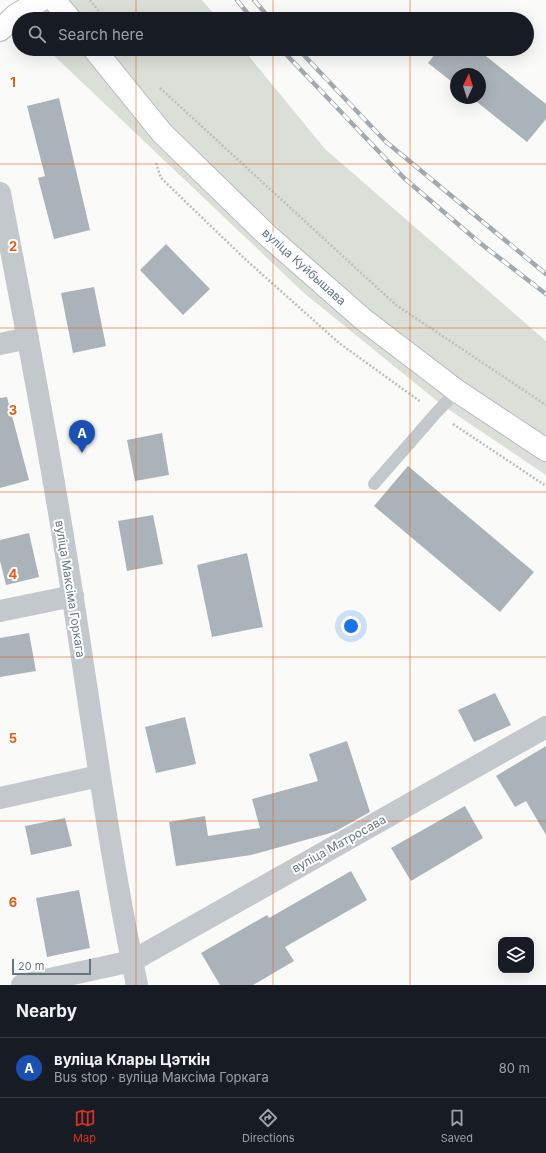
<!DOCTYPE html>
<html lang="en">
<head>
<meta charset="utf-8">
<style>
  body { margin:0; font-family:Inter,sans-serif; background:#242831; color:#f1f3f6 }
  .controls { position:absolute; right:12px; bottom:12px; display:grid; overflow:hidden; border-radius:8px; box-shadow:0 4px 16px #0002 }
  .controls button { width:36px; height:36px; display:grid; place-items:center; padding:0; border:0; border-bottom:1px solid #363941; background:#171b24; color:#f1f3f6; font:20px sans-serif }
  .compass { position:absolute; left:450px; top:68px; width:36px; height:36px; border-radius:50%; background:#171b24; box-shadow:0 4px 16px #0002; rotate:4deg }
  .scale { position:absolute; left:12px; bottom:10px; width:79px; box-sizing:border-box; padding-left:4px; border:2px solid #657683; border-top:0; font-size:11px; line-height:14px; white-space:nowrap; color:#657683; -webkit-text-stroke:3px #fff; paint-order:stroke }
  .you { position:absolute; left:351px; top:626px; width:14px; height:14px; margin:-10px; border:3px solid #fff; border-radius:50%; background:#1a73e8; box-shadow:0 0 0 6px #1a73e833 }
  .badge { display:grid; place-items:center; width:26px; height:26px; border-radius:50%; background:#d93025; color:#fff; font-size:13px; font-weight:700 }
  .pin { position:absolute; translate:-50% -33px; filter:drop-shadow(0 1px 2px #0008) }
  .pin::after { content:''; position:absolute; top:21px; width:14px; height:12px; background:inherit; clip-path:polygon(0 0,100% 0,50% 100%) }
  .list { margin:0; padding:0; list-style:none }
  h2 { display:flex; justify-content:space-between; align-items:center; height:52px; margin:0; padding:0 16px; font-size:17px }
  h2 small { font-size:13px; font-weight:400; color:#9ea1a6 }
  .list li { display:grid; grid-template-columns:26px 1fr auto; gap:12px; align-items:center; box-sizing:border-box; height:60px; padding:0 16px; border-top:1px solid #363941 }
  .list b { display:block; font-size:15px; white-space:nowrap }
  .list p { margin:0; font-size:13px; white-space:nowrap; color:#9ea1a6 }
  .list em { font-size:13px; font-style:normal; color:#9ea1a6 }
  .icon { flex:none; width:22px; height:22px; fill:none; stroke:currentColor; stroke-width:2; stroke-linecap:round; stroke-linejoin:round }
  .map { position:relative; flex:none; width:546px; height:985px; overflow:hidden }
  .search { position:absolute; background:#171b24; box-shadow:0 4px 16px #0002; left:12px; right:12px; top:12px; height:44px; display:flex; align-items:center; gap:10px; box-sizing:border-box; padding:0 14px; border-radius:22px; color:#9ea1a6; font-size:15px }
  .sheet { height:112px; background:#171b24 }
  nav { display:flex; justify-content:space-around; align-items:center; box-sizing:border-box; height:56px; border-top:1px solid #363941; background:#171b24; font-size:11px; color:#9ea1a6 }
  nav a { display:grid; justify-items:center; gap:2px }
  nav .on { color:#d93025 }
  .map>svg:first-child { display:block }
  .green { fill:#dadfd7 }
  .building { fill:#aab3b9 }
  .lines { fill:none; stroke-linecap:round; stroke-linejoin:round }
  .secondary-casing { stroke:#b3babf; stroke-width:24 }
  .path { stroke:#bbbfc2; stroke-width:2.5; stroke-dasharray:2 2; stroke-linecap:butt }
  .service { stroke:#c3c8cc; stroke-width:12 }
  .minor { stroke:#c3c8cc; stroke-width:22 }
  .tertiary { stroke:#c3c8cc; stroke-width:22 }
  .secondary { stroke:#fff; stroke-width:22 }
  .rail-casing { stroke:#a2aab0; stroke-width:4.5 }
  .rail { stroke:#fff; stroke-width:3; stroke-dasharray:9; stroke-linecap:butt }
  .grid { fill:none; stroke:#e8590c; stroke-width:1; stroke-opacity:0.55 }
  .labels { text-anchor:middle; stroke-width:4; stroke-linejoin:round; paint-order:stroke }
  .street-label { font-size:12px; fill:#657683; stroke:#fff }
  .grid-label { font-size:13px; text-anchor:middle; font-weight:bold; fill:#e8590c; stroke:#fff; stroke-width:4; stroke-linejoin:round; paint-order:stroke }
</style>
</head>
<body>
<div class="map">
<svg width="546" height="985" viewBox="0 0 546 985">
  <rect width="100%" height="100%" fill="#fafaf8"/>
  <!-- green -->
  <path class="green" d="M 17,0 L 202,0 L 218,19 L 28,19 Z
    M 47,49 L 243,49 L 325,149 L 546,341 L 546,475 L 442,405 L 304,293 Z"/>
  <!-- building -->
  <path class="building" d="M 439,49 L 477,49 L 546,104 L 546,119 L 527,142 L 472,98 L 480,98 L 480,74 L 456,74 L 456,85 L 428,63 Z
    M 59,98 L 90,230 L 54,239 L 38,178 L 45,176 L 27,106 Z
    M 166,244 L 210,289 L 183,315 L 140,270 Z
    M 94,287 L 106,346 L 73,353 L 61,293 Z
    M 7,397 L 29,480 L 0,488 L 0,398 Z
    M 162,433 L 169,475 L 135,481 L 127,440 Z
    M 408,466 L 534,572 L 500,612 L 374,506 Z
    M 153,515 L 163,564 L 127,571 L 118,521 Z
    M 29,533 L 39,577 L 6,585 L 0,561 L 0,540 Z
    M 247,553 L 263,627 L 212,637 L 197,565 Z
    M 29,633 L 36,671 L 0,677 L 0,638 Z
    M 495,693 L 511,725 L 474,742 L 458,710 Z
    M 185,717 L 196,764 L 156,773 L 145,727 Z
    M 347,741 L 370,812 L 336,831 L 327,834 L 251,855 L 176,866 L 169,822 L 205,816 L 208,836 L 260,828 L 252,799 L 318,781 L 309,754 Z
    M 546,746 L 546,835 L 526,801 L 515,807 L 496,776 Z
    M 465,806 L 483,838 L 411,881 L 391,848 Z
    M 65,818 L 72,846 L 31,855 L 25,826 Z
    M 351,871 L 367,900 L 285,947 L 294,961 L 253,985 L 220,985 L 201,953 L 267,915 L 269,918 Z
    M 79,890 L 90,948 L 47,957 L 36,898 Z"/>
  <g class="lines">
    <defs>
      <path id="secondary" d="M 54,0 L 70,19
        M 0,30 L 16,15 L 41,0
        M 94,49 L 162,133 L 267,235 L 364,320 L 457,391 L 546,450"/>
    </defs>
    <!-- secondary casing -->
    <use href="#secondary" class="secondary-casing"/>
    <!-- path -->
    <path class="path" d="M 90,0 L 105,19
      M 160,88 L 396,305 L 546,405
      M 156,163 L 161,178 L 245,259 L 339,343 L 421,402
      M 453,424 L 546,486"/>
    <!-- service -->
    <path class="service" d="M 374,484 L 436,413 L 457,391"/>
    <!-- minor -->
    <path class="minor" d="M 0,344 L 28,338
      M 0,611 L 73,596
      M 0,798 L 99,776
      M 22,985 L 132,961 L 546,727"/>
    <!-- tertiary -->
    <path class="tertiary" d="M 0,193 C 26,328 52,463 73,599 C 93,727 110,857 137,985"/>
    <!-- secondary -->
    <use href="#secondary" class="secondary"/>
    <defs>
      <path id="rail" d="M 237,0 L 252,19
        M 254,0 L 270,19
        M 281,49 L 404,178 L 480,243 L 546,294
        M 298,49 L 385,141 L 546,274"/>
    </defs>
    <!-- rail casing -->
    <use href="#rail" class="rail-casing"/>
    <!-- rail -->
    <use href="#rail" class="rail"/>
  </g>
  <!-- grid -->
  <path class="grid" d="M 136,0 L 136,19M 273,0 L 273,19M 410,0 L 410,19M 136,49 L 136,985M 273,49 L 273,985M 410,49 L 410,985M 0,164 L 546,164M 0,328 L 546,328M 0,492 L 546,492M 0,657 L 546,657M 0,821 L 546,821"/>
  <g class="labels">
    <!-- street labels -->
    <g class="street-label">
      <text transform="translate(304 267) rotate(42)" y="4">вуліца Куйбышава</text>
      <text transform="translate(70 589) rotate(81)" y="4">вуліца Максіма Горкага</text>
      <text transform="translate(339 844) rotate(-29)" y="4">вуліца Матросава</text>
    </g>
  </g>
  <g class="grid-label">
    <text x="13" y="87">1</text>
    <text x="13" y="251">2</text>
    <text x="13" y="415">3</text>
    <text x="13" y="579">4</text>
    <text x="13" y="743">5</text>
    <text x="13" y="907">6</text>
  </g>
</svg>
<div class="controls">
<button><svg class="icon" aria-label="layers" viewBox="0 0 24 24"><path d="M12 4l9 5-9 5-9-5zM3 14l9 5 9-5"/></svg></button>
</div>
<svg class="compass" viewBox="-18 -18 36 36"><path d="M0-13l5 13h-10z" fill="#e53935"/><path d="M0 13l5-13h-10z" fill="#9ea1a6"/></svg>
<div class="scale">20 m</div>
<div class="you"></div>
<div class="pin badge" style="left:82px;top:453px;background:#1a4fb4">A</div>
<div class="search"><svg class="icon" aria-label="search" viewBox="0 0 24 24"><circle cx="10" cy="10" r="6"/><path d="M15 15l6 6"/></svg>Search here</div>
</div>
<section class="sheet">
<h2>Nearby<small></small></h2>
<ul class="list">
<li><span class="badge" style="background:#1a4fb4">A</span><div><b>вуліца Клары Цэткін</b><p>Bus stop · вуліца Максіма Горкага</p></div><em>80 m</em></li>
</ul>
</section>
<nav>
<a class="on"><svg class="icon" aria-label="map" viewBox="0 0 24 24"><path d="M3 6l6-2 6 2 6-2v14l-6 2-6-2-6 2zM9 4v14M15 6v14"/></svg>Map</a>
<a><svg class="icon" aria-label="directions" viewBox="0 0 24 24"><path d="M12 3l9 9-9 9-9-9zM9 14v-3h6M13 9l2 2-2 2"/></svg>Directions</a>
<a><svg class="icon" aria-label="saved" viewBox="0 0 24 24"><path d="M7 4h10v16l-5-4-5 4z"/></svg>Saved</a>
</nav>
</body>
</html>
